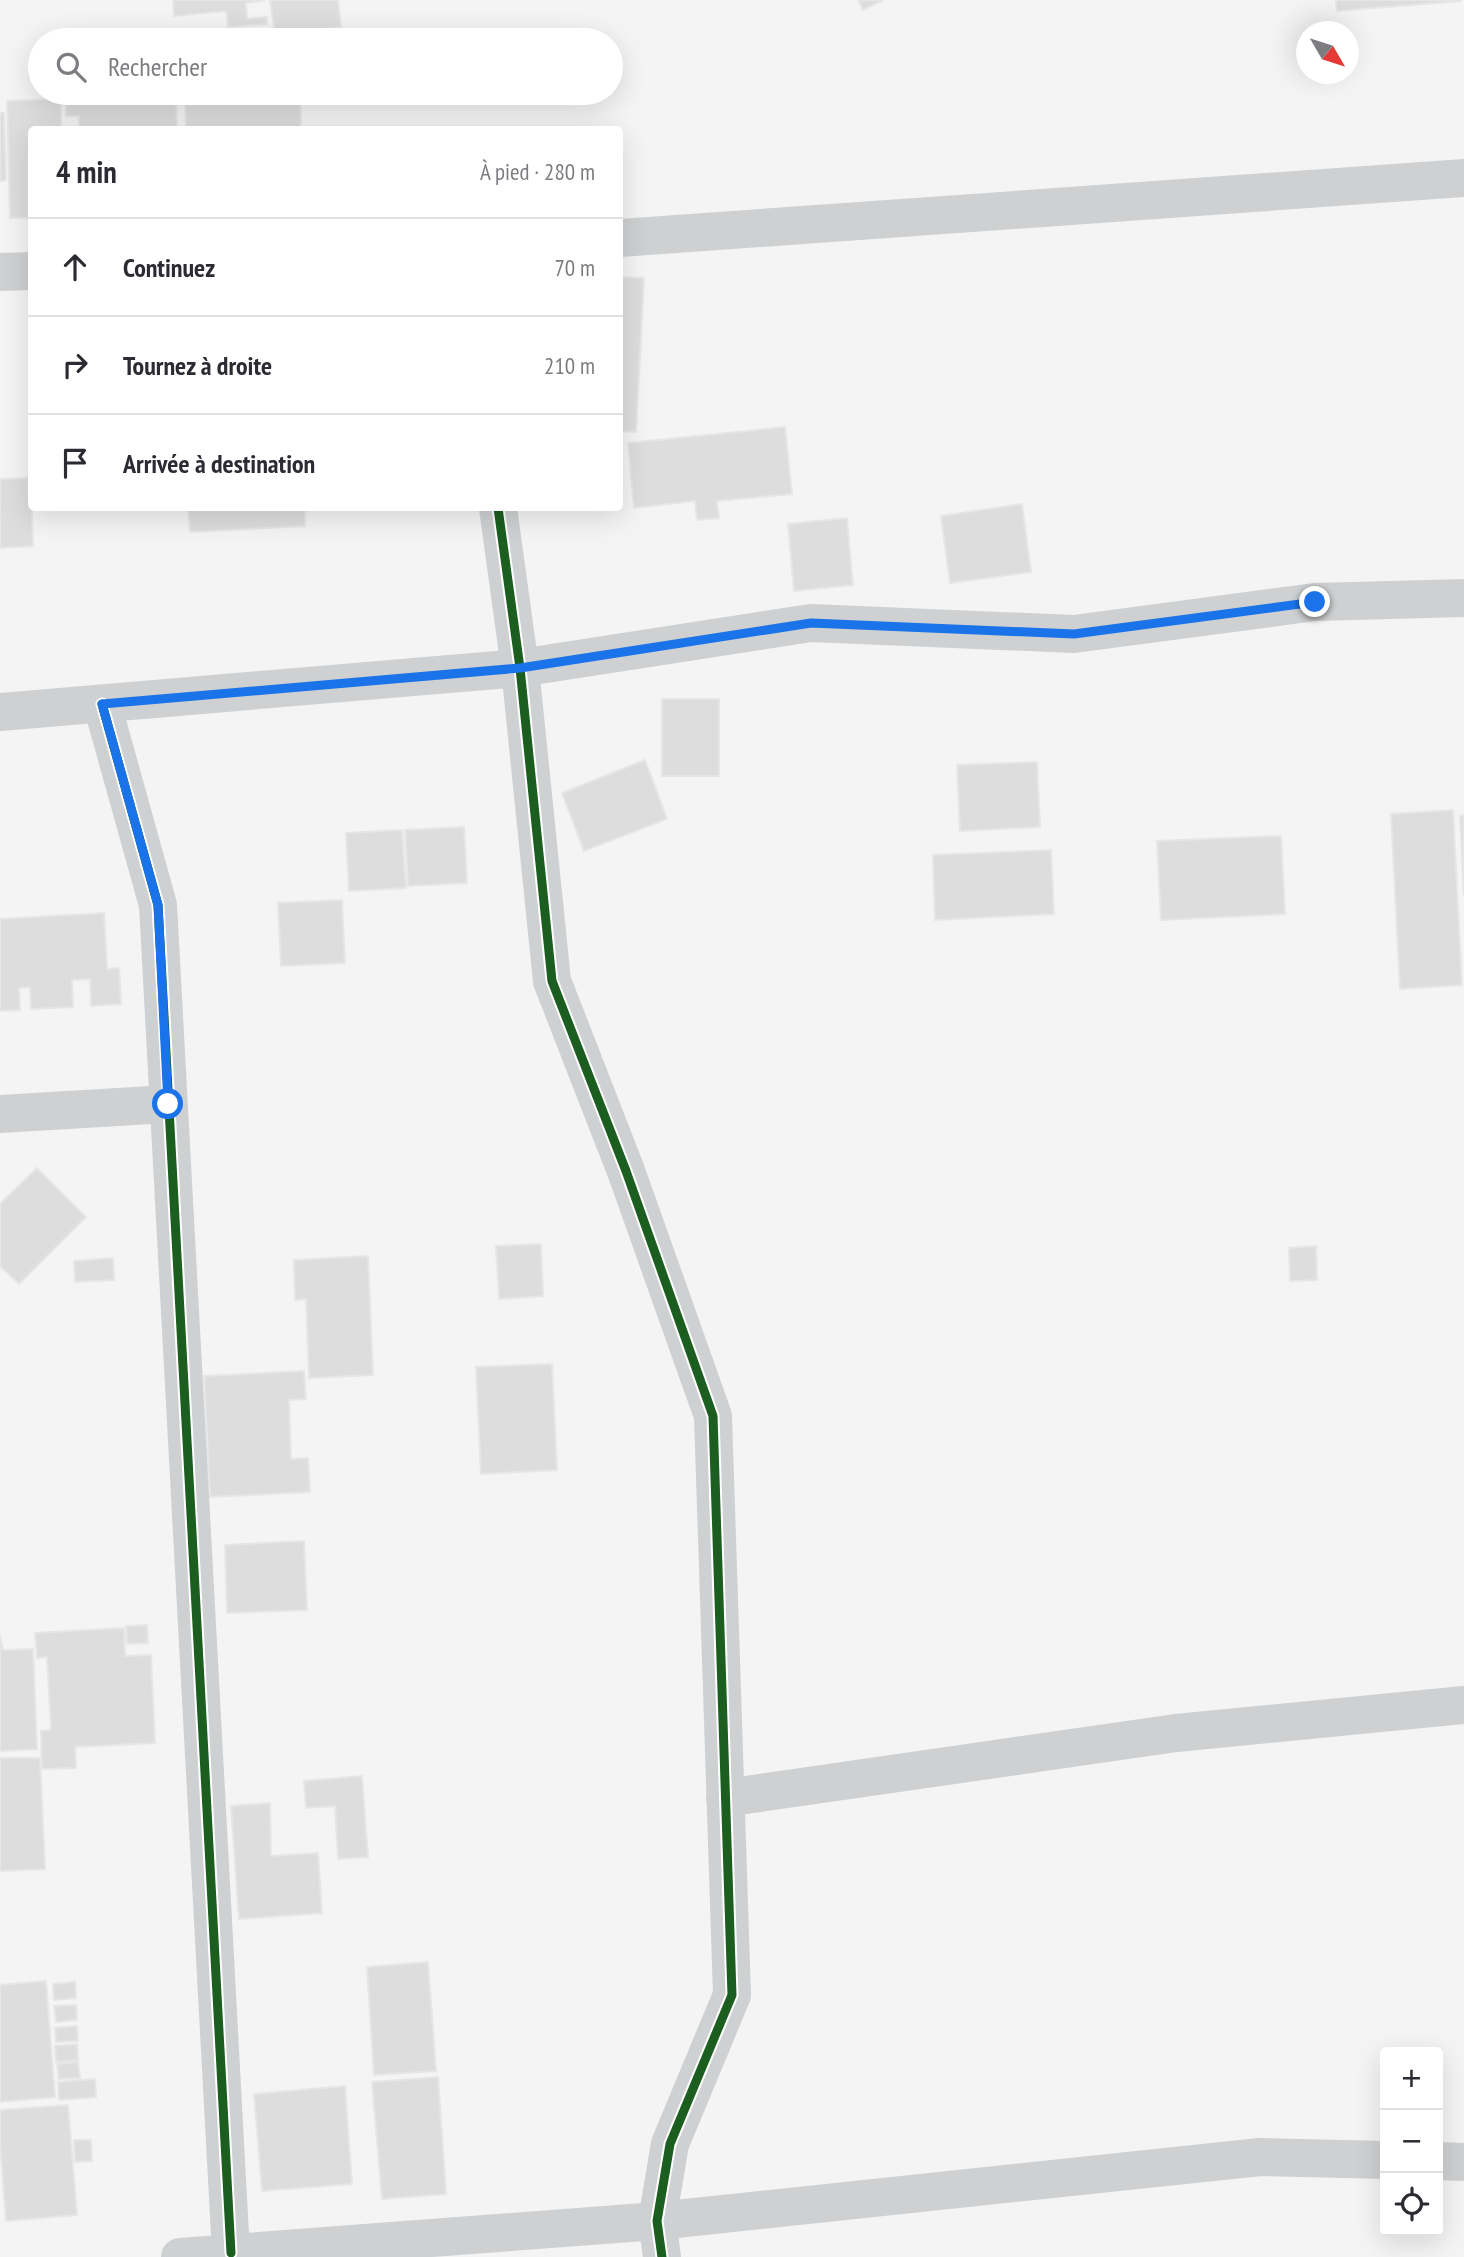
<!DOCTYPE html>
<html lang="fr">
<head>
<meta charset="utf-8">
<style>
  body { margin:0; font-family:"PT Sans Narrow",sans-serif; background:#f2f2f3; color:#2b2b33 }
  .controls { position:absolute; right:21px; bottom:21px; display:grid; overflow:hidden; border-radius:7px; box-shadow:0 7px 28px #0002 }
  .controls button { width:63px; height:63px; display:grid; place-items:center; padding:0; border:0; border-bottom:2px solid #e1e1e2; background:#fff; color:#2b2b33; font:35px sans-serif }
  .compass { position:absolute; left:1296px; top:21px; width:63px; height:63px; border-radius:50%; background:#fff; box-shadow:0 7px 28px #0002; rotate:129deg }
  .stop { position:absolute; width:21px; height:21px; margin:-16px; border:5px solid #1a73e8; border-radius:50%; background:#fff }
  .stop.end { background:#1a73e8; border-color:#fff; box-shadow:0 2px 7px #0008 }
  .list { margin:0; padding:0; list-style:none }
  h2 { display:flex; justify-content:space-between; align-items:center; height:91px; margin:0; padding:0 28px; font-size:30px }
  h2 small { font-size:23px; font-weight:400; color:#7c7c81 }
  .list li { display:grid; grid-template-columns:46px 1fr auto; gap:21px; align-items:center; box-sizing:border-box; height:98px; padding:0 28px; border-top:2px solid #e1e1e2 }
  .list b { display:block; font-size:26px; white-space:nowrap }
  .list em { font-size:23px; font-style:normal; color:#7c7c81 }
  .icon { flex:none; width:38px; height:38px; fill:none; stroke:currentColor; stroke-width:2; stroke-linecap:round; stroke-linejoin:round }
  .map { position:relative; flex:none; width:1464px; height:2257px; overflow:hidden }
  .search { position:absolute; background:#fff; box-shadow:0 7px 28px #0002; left:28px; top:28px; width:595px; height:77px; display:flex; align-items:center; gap:18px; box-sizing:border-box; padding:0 24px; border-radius:38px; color:#7c7c81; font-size:26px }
  .panel { position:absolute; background:#fff; box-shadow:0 7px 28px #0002; left:28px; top:126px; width:595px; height:385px; border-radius:7px }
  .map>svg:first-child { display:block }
  .building { fill:#ddddde; stroke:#e5e6e7; stroke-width:2 }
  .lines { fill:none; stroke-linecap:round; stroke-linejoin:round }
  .street { stroke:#ced0d2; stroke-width:38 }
  .cycleway-casing { stroke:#fff; stroke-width:13 }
  .cycleway { stroke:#1b5e20; stroke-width:9 }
  .route { stroke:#1a73e8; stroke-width:9 }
</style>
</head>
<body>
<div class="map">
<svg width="1464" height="2257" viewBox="0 0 1464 2257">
  <rect width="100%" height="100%" fill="#f4f4f4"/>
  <!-- building -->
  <path class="building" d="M 173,0 L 265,0 L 246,3 L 247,19 L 267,17 L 267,24 L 228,27 L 226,11 L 174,16 Z
    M 270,0 L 338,0 L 341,27 L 275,34 Z
    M 858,0 L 883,0 L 863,10 Z
    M 1336,0 L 1460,0 L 1460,1 L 1337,11 Z
    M 176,93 L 177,130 L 79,130 L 79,116 L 66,116 L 66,96 Z
    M 185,93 L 300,93 L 301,130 L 186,130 Z
    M 61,99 L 61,130 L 32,130 L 32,218 L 10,218 L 7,101 Z
    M 0,113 L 4,113 L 6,180 L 0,181 Z
    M 620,277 L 644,278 L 636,432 L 620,431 Z
    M 785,427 L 792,494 L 717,501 L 719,518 L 697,520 L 695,501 L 634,508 L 628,443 Z
    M 31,478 L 33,546 L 0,548 L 0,479 Z
    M 1022,504 L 1031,572 L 950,583 L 941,516 Z
    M 188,508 L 305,508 L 305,526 L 190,532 Z
    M 847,518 L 853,585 L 794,591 L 788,524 Z
    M 662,699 L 719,699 L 719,776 L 662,776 Z
    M 645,760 L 667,819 L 584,851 L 562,793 Z
    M 1037,762 L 1040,827 L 960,831 L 957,765 Z
    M 1453,810 L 1462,985 L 1400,989 L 1391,814 Z
    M 1464,815 L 1464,896 L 1460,816 Z
    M 464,827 L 467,883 L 408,886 L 405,830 Z
    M 402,830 L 406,888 L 349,891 L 346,833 Z
    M 1281,836 L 1285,914 L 1161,920 L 1157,841 Z
    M 1051,850 L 1054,914 L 935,920 L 933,855 Z
    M 342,900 L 345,963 L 281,966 L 278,903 Z
    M 104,913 L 107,969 L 119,968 L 121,1004 L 91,1006 L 90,979 L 72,980 L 73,1007 L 31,1009 L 30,987 L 19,988 L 20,1010 L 0,1011 L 0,919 Z
    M 37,1168 L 86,1217 L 19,1284 L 0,1266 L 0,1204 Z
    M 541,1244 L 543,1296 L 499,1299 L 496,1246 Z
    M 1316,1246 L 1317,1280 L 1290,1281 L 1289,1248 Z
    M 368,1256 L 373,1375 L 309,1378 L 306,1299 L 295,1300 L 294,1260 Z
    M 113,1258 L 114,1280 L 75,1282 L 74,1261 Z
    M 552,1364 L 557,1470 L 481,1474 L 476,1367 Z
    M 304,1371 L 306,1399 L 289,1400 L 291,1459 L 308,1458 L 310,1492 L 210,1497 L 204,1376 Z
    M 304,1541 L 307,1610 L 227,1613 L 225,1545 Z
    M 147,1625 L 148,1643 L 127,1644 L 126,1626 Z
    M 124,1628 L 125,1656 L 151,1655 L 155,1743 L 75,1747 L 76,1768 L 42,1769 L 41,1731 L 51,1730 L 47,1657 L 37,1658 L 35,1633 Z
    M 0,1635 L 3,1650 L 33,1649 L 37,1749 L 0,1751 Z
    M 0,1758 L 40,1758 L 45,1869 L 0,1871 Z
    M 362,1776 L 368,1857 L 338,1859 L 335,1806 L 306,1808 L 304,1781 Z
    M 270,1803 L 271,1856 L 318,1853 L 322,1913 L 239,1919 L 231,1806 Z
    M 428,1962 L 436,2071 L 374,2075 L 367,1967 Z
    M 46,1981 L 55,2097 L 0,2102 L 0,1985 Z
    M 75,1982 L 76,1998 L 54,2000 L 53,1984 Z
    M 76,2005 L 77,2020 L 56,2022 L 54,2006 Z
    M 77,2026 L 78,2041 L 56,2042 L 55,2028 Z
    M 77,2044 L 78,2060 L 56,2062 L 55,2046 Z
    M 78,2062 L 80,2078 L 59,2079 L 57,2064 Z
    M 438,2077 L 446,2194 L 382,2199 L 372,2082 Z
    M 95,2079 L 96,2097 L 59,2100 L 58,2082 Z
    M 345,2086 L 352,2184 L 262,2191 L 254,2094 Z
    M 68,2105 L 77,2215 L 6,2221 L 0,2143 L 0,2110 Z
    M 74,2140 L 91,2140 L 92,2161 L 75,2162 Z"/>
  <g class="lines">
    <!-- street -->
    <path class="street" d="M 620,238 L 1464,178
      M 0,272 L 32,271
      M 498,508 L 520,668 L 552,981 L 626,1171 L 713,1416 L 732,1995 L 670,2144 L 657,2221 L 662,2257
      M 102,704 L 158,905 L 231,2253
      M 0,712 L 520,668 L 811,623 L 1074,634 L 1315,602 L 1464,598
      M 0,1114 L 168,1104
      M 725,1798 L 1176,1733 L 1464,1705
      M 1438,2161 L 1464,2162
      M 180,2257 L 657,2221 L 1260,2157 L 1385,2160"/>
    <defs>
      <path id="cycleway" d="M 498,508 L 520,668 L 552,981 L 626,1171 L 713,1416 L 732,1995 L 670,2144 L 657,2221 L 662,2257
        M 102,704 L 158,905 L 231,2253"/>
    </defs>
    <!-- cycleway casing -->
    <use href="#cycleway" class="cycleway-casing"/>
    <!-- cycleway -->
    <use href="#cycleway" class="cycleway"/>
  </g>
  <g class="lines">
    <!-- route -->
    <path class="route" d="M 168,1104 L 158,905 L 102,704 L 520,668 L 811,623 L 1074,634 L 1315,602"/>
  </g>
</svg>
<div class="controls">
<button>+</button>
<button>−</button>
<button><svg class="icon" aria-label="locate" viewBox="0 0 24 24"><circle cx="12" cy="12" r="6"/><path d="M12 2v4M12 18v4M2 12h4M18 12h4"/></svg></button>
</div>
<svg class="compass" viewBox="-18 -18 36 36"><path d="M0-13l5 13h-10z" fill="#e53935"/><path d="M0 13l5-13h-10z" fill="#7c7c81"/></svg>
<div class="stop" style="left:168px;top:1104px"></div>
<div class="stop end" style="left:1315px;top:602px"></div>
<div class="search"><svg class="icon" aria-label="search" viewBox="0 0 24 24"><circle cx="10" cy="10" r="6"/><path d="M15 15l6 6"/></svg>Rechercher</div>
<section class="panel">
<h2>4 min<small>À pied · 280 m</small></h2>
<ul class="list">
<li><svg class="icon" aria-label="ahead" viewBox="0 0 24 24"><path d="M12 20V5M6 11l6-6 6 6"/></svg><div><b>Continuez</b></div><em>70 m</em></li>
<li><svg class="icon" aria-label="right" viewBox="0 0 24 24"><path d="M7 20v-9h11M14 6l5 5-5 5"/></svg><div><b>Tournez à droite</b></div><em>210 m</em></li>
<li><svg class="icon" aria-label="arrive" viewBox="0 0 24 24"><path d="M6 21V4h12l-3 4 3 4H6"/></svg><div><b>Arrivée à destination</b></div></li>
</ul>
</section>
</div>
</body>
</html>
